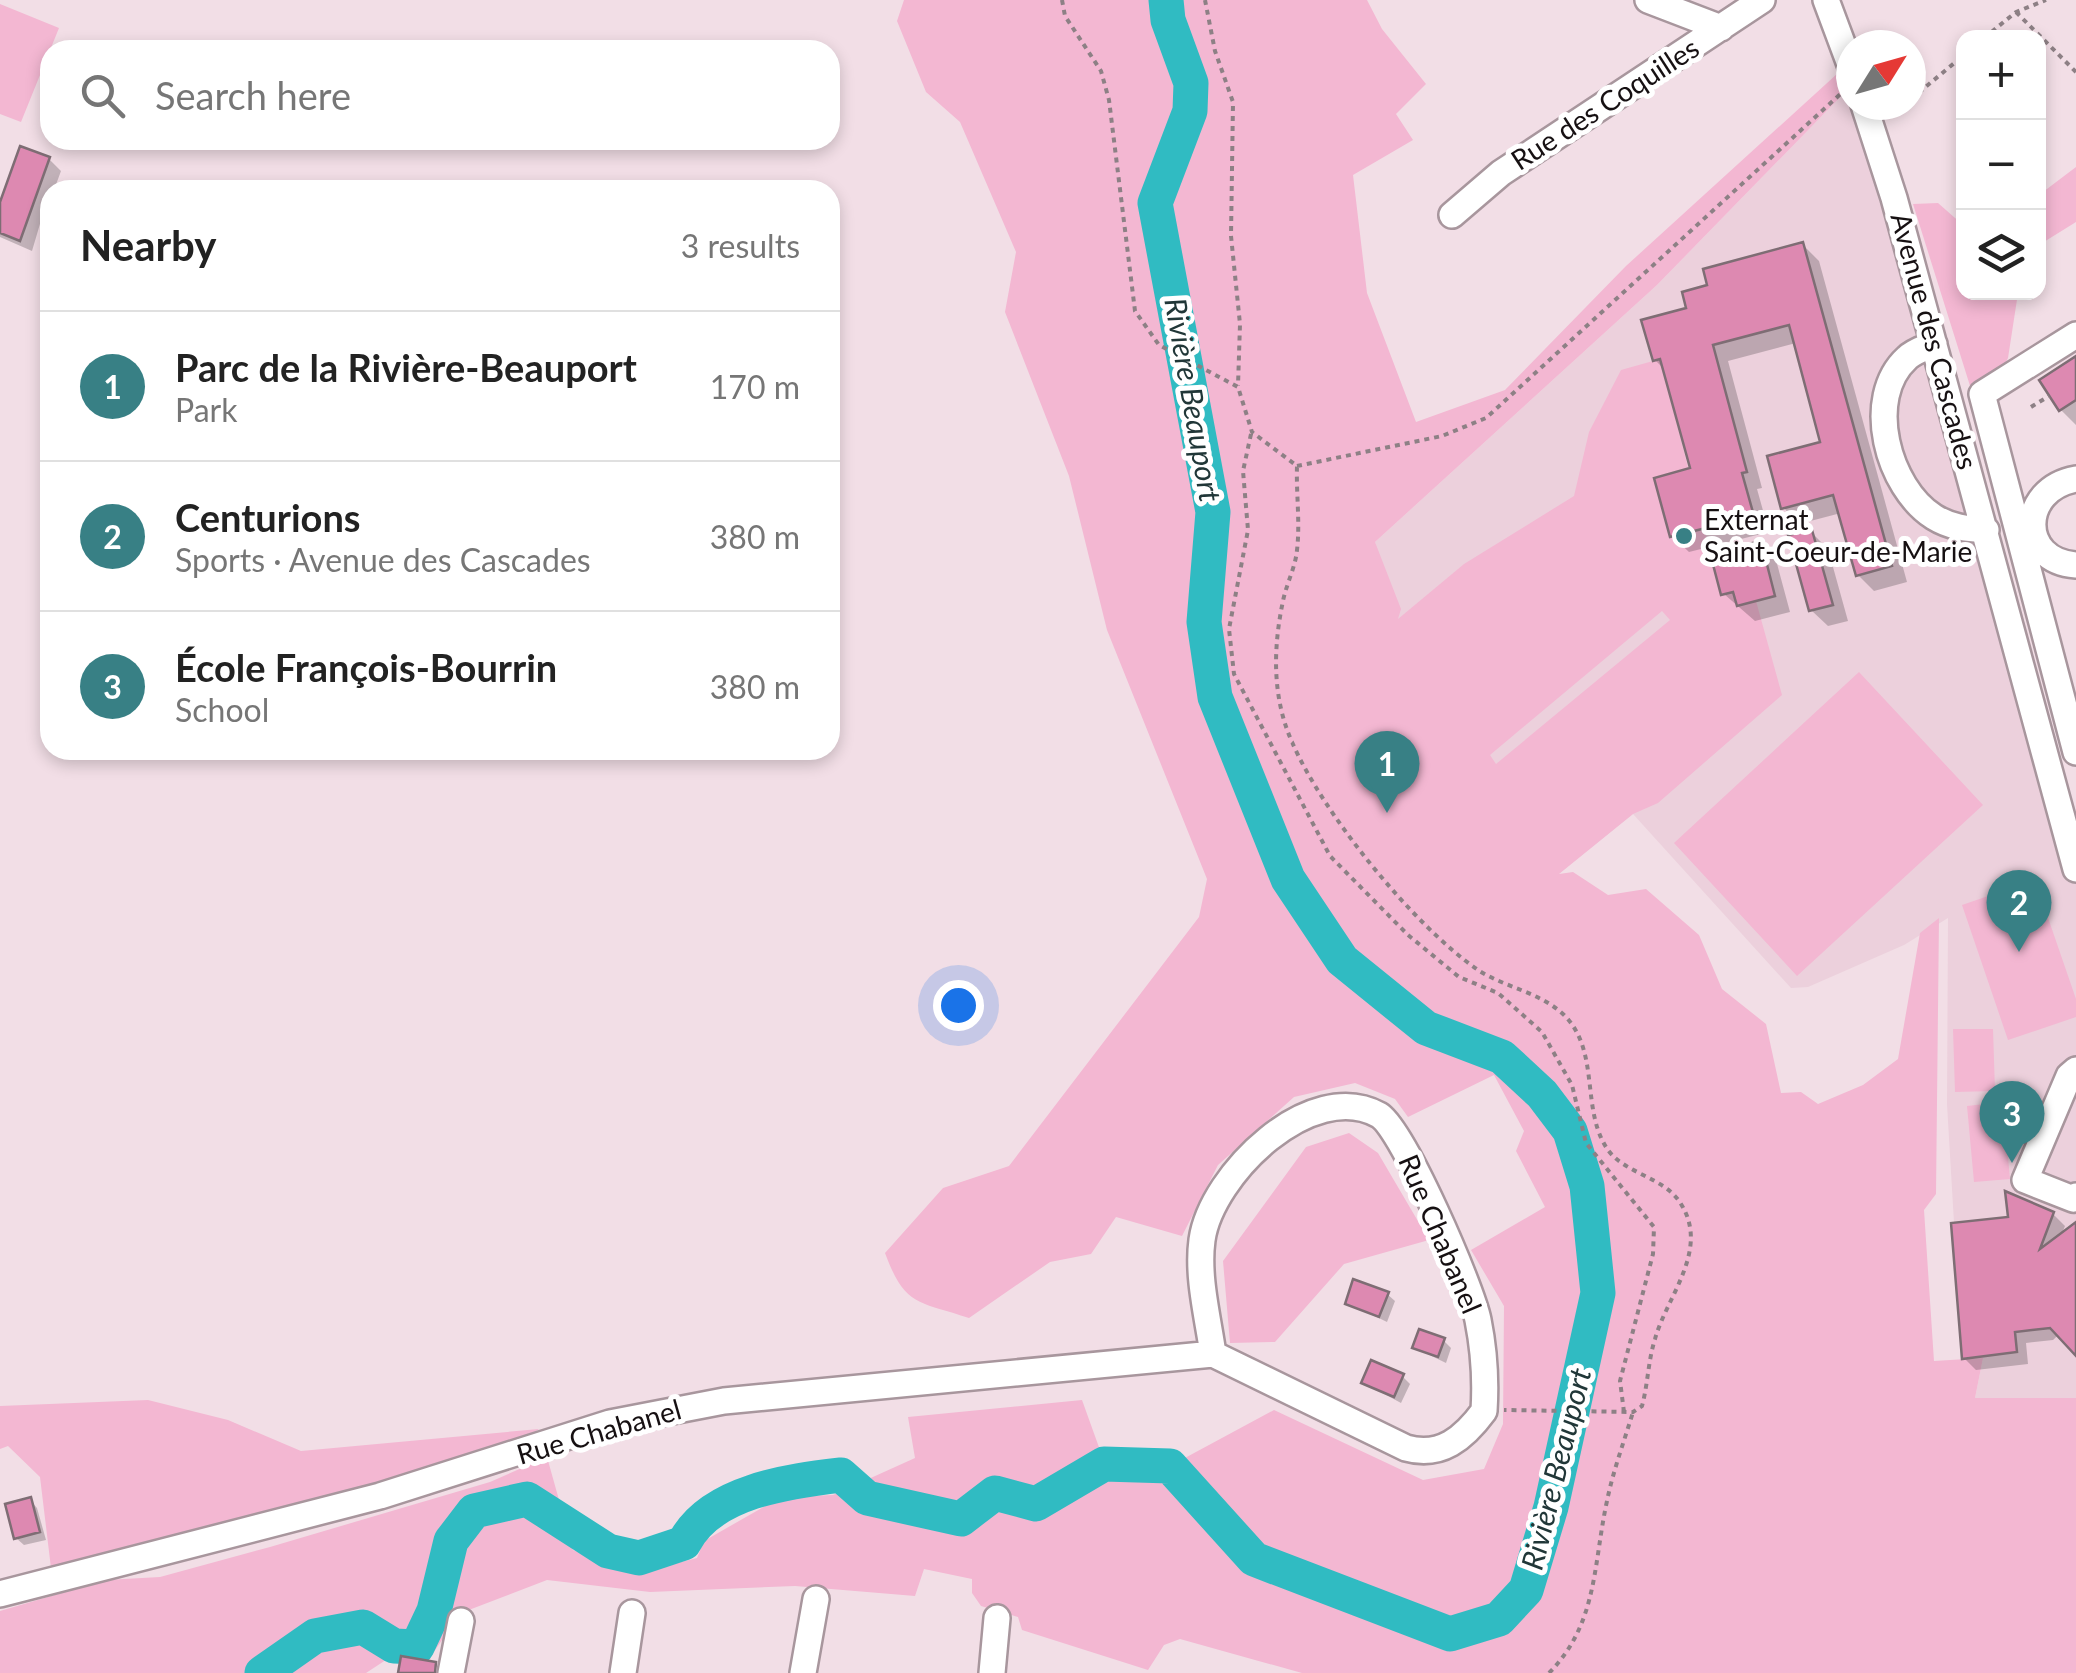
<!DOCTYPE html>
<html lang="en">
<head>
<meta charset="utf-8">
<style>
  body { margin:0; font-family:Lato,sans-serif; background:#f6f6f6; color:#222 }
  .controls { position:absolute; right:30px; top:30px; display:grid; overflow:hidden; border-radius:20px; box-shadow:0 5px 15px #0003 }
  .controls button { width:90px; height:90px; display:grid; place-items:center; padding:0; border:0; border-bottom:2px solid #e0e0e0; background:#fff; color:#222; font:50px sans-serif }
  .compass { position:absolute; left:1836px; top:30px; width:90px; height:90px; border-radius:50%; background:#fff; box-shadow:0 5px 15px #0003; rotate:53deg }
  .you { position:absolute; left:958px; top:1005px; width:35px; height:35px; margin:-25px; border:8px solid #fff; border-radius:50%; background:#1a73e8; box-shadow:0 0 0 15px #1a73e833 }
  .badge { display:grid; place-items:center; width:65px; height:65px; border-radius:50%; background:#388085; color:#fff; font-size:32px; font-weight:700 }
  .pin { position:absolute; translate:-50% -82px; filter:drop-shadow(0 2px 5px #0008) }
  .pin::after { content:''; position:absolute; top:52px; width:35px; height:30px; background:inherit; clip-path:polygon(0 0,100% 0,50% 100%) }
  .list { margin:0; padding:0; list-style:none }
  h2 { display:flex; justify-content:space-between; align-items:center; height:130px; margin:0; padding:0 40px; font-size:42px }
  h2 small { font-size:32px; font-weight:400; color:#767676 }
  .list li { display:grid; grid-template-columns:65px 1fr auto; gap:30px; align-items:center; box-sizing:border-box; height:150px; padding:0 40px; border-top:2px solid #e0e0e0 }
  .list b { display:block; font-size:38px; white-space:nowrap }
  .list p { margin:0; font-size:32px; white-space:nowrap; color:#767676 }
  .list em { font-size:32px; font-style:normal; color:#767676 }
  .icon { flex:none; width:55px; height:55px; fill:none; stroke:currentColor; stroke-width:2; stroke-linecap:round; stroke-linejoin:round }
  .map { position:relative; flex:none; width:2076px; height:1673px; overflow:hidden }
  .search { position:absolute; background:#fff; box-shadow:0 5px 15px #0003; left:40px; top:40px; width:800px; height:110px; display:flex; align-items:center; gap:25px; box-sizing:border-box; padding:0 35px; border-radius:30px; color:#767676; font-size:38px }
  .panel { position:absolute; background:#fff; box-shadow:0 5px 15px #0003; left:40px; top:180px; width:800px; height:580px; border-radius:30px }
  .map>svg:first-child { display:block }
  .built { fill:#ecd0dc }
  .green { fill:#f3b7d2; fill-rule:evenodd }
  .shadow { fill:#0003 }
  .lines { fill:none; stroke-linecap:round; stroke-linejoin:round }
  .river { stroke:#30bbc2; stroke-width:35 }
  .building { fill:#dd89b1; stroke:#7e6d74; stroke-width:2.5 }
  .minor-casing { stroke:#a8969d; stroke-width:30 }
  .path { stroke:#8d8085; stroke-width:4; stroke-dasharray:5 5; stroke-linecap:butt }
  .minor { stroke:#fff; stroke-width:25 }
  .poi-dot { fill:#388085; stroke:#fff; stroke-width:4 }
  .labels { text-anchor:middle; stroke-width:10; stroke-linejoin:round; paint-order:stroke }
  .street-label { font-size:28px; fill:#161012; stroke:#fff }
  .poi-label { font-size:28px; fill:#161012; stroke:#fff; text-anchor:start }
  .water-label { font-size:30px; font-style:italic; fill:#213738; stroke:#fff }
</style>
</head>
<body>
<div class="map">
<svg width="2076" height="1673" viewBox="0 0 2076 1673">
  <rect width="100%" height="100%" fill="#f2dee6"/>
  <!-- built -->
  <path class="built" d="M 1851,86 L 1851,105 L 1864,105 L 2076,867 L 2076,1398 L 1975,1398 L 1983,1358 L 1962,1359 L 1947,1104 L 1948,918 L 1904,945 L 1808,987 L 1791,988 L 1633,814 L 1557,875 L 1402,697 L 1375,542 L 1657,285 Z"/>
  <!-- green -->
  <path class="green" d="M 904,0 L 1367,0 L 1382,29 L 1426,84 L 1396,114 L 1413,140 L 1353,175 L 1367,293 L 1416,422 L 1505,390 L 1626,266 L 1849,63 L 1851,86 L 1657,285 L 1375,542 L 1401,609 L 1398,619 L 1464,564 L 1574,496 L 1589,432 L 1621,370 L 1660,359 L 1721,595 L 1733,592 L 1737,606 L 1756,601 L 1782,695 L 1658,803 L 1633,814 L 1559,874 L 1573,872 L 1608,895 L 1646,889 L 1699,935 L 1722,989 L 1766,1024 L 1781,1093 L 1801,1092 L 1818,1104 L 1863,1085 L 1898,1059 L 1920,933 L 1939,918 L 1936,1194 L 1924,1210 L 1934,1361 L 1983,1358 L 1975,1398 L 2076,1398 L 2076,1673 L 1302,1673 L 1180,1639 L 1164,1645 L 1148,1670 L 1022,1630 L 1018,1617 L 981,1606 L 972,1593 L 972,1579 L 924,1569 L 915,1596 L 795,1586 L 650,1592 L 547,1580 L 461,1613 L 433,1653 L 398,1652 L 366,1673 L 0,1673 L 0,1611 L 106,1580 L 160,1577 L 270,1547 L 490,1482 L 547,1457 L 573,1550 L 633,1574 L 697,1558 L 704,1541 L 781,1497 L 833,1495 L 915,1458 L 908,1417 L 1082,1400 L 1105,1464 L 1170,1466 L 1274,1410 L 1423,1480 L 1484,1469 L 1503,1424 L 1504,1306 L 1471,1250 L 1545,1207 L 1516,1151 L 1524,1131 L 1494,1075 L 1408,1117 L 1395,1099 L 1355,1083 L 1294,1097 L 1218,1165 L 1182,1236 L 1116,1217 L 1091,1254 L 1050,1262 L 969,1318 C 918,1301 905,1307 885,1253 L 943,1188 L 1009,1166 L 1199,917 L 1207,879 L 1107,630 L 1069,476 L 1005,312 L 1016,252 L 960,122 L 926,92 L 897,21 ZM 1662,611 L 1670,620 L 1496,764 L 1490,755 Z
    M 0,4 L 59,28 L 21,122 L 0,114 Z
    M 2076,167 L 2076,222 L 2039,245 L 2039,195 Z
    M 1938,203 L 1963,225 L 1964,292 L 2018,293 L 2008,358 L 2000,374 L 1971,389 L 1913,204 Z
    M 1859,672 L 1983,805 L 1797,976 L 1674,843 Z
    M 2035,880 L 2076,999 L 2076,1017 L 2008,1040 L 1962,905 Z
    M 1953,1029 L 1993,1029 L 1995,1091 L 1955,1092 Z
    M 2003,1102 L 2010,1179 L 1974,1182 L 1967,1106 Z
    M 1349,1133 L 1378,1153 L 1429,1240 L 1344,1264 L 1275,1342 L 1230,1343 L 1223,1261 L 1306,1147 Z
    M 148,1400 L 228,1420 L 301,1451 L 539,1429 L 485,1465 L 51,1568 L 40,1477 L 8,1446 L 0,1449 L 0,1406 Z"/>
  <!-- shadow -->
  <path class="shadow" d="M 49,159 L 61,171 L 54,190 L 50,190 L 32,251 L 0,237 L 0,209 Z
    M 1802,244 L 1819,261 L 1907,582 L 1874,591 L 1858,575 L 1841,513 L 1799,524 L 1783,507 L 1823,444 L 1796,343 L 1728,361 L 1762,488 L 1757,489 L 1769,532 L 1689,552 L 1672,536 L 1693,470 L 1665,370 L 1655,360 L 1710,287 Z
    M 2076,359 L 2076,425 L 2061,410 Z
    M 1811,532 L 1828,549 L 1848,621 L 1828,626 L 1811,610 Z
    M 1760,544 L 1776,560 L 1790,612 L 1755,621 L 1724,594 Z
    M 2053,1214 L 2065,1226 L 2061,1236 L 2076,1232 L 2076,1318 L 2053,1340 L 2026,1343 L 2028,1364 L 1976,1370 L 1964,1358 Z
    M 1387,1294 L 1395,1301 L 1387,1322 L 1348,1303 Z
    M 1443,1340 L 1451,1348 L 1446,1363 L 1415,1348 Z
    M 1402,1376 L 1410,1384 L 1401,1403 L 1364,1383 Z
    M 30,1500 L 37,1508 L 46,1540 L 24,1545 L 16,1538 Z"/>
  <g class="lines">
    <!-- river -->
    <path class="river" d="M 262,1673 L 315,1636 L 363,1627 L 394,1646 L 417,1647 L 434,1611 L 451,1541 L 474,1511 L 527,1499 L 608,1551 L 639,1558 L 684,1543 C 710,1491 790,1481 841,1475 L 867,1498 L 961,1519 L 995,1493 L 1036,1504 L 1104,1464 L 1170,1466 L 1254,1559 L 1450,1634 L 1499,1619 L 1526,1590 L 1551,1507 L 1598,1293 L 1587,1186 L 1570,1131 L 1542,1094 L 1502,1057 L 1426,1028 L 1342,960 L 1288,879 L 1215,697 L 1204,622 L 1213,512 L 1155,203 L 1190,111 L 1191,83 L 1168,20 L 1166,0"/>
  </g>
  <!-- building -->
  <path class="building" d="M 20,146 L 50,157 L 20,241 L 0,233 L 0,202 Z
    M 1803,242 L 1892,566 L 1856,576 L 1833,495 L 1781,509 L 1767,456 L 1820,442 L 1789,325 L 1713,345 L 1747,472 L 1742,473 L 1754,516 L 1670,537 L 1654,478 L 1690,468 L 1660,359 L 1653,361 L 1641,320 L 1686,308 L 1682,292 L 1707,285 L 1703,269 Z
    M 2076,356 L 2076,400 L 2059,411 L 2039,380 Z
    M 1812,530 L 1833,605 L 1809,611 L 1788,535 Z
    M 1761,541 L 1775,596 L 1737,606 L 1733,592 L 1721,595 L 1710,553 Z
    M 2005,1191 L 2054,1212 L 2040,1249 L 2076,1222 L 2076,1356 L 2050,1328 L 2015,1332 L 2017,1352 L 1962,1359 L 1951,1223 L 2008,1217 Z
    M 1353,1279 L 1389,1292 L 1379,1317 L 1345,1304 Z
    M 1419,1329 L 1445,1338 L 1438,1357 L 1412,1348 Z
    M 1371,1360 L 1404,1374 L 1394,1397 L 1361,1383 Z
    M 31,1497 L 40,1532 L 14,1539 L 5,1504 Z
    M 401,1656 L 436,1662 L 435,1673 L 398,1673 Z"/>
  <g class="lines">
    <defs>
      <path id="minor" d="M 1648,0 L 1721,28
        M 1826,0 L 1851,67
        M 1864,105 L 1894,198 L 2076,869
        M 1452,215 L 1501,173 L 1762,0
        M 2076,335 L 1982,394 L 2076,752
        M 1934,344 C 1925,348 1914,351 1907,358 C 1863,398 1888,488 1934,517 C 1950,527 1967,529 1986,530
        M 2076,479 C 2019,489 2018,561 2076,565
        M 2076,1070 L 2069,1076 L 2025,1180 L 2073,1199 L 2076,1196
        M 0,1594 L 380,1496 L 610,1423 L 724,1401 L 1213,1354 L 1406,1448 C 1441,1458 1464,1438 1484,1411 C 1486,1380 1484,1350 1478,1320 C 1472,1288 1403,1129 1379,1115 C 1311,1077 1211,1175 1202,1240 C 1197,1277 1208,1318 1213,1354
        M 451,1673 L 461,1621
        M 623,1673 L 632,1613
        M 803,1673 L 816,1599
        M 992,1673 L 997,1618"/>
    </defs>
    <!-- minor casing -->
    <use href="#minor" class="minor-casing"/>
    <!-- path -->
    <path class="path" d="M 1062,0 L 1065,16 L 1101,71 L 1109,100 L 1135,311 L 1159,345 L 1238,387 L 1252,432 L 1297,466 C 1296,496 1301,528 1296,557 C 1293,572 1286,586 1283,601 C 1273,648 1272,697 1292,742 C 1323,814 1414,926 1478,970 C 1506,988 1540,992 1564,1015 C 1601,1052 1580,1110 1608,1150 C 1625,1174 1665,1177 1681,1204 C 1710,1250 1667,1296 1655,1339 C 1648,1361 1648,1384 1642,1406 L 1633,1412 L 1504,1410
      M 1205,0 L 1215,51 L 1233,102 L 1231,236 L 1240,324 L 1238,386
      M 2016,12 L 2076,72
      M 1984,38 L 2016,12 L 2046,0
      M 1911,99 L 1964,55
      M 1893,114 L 1903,105
      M 2031,407 L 2049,396
      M 1251,434 L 1243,471 L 1248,530 L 1229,629 L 1234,674 L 1330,856 L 1408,935 L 1459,977 L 1498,993 L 1542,1032 L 1572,1085 L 1586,1143 L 1654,1227 L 1653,1254 L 1620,1381 L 1624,1412
      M 1297,466 L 1442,436 L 1486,418 L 1847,88
      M 1549,1673 C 1598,1623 1593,1565 1607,1501 C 1613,1471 1624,1442 1633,1412"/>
    <!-- minor -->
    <use href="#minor" class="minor"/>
  </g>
  <!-- markers -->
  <circle class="poi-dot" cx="1684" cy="536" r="10"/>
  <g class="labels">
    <!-- street labels -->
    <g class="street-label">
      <text transform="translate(1605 104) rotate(-33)" y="10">Rue des Coquilles</text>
      <text transform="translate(1934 341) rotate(75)" y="10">Avenue des Cascades</text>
      <text transform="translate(1440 1234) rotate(67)" y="10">Rue Chabanel</text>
      <text transform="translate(599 1432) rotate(-16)" y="10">Rue Chabanel</text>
    </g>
    <!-- poi labels -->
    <g class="poi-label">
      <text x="1704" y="530">Externat<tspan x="1704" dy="32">Saint-Coeur-de-Marie</tspan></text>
    </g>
    <!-- water labels -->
    <g class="water-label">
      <text transform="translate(1192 400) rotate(80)" y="10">Rivière Beauport</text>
      <text transform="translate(1557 1469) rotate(-76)" y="10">Rivière Beauport</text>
    </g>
  </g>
</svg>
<div class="controls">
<button>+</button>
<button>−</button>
<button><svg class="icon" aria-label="layers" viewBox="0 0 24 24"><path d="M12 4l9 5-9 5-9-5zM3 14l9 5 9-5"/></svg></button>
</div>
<svg class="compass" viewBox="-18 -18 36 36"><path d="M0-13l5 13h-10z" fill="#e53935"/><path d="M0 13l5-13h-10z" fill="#767676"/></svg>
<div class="you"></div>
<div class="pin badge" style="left:1387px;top:813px">1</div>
<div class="pin badge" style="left:2019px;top:952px">2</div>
<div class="pin badge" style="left:2012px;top:1163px">3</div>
<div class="search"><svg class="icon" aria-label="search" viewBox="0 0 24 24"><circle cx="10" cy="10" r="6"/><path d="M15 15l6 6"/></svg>Search here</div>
<section class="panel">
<h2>Nearby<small>3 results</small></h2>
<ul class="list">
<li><span class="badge">1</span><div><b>Parc de la Rivière-Beauport</b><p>Park</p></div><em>170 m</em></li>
<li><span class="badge">2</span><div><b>Centurions</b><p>Sports · Avenue des Cascades</p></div><em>380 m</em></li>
<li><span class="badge">3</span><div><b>École François-Bourrin</b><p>School</p></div><em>380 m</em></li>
</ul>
</section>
</div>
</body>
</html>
